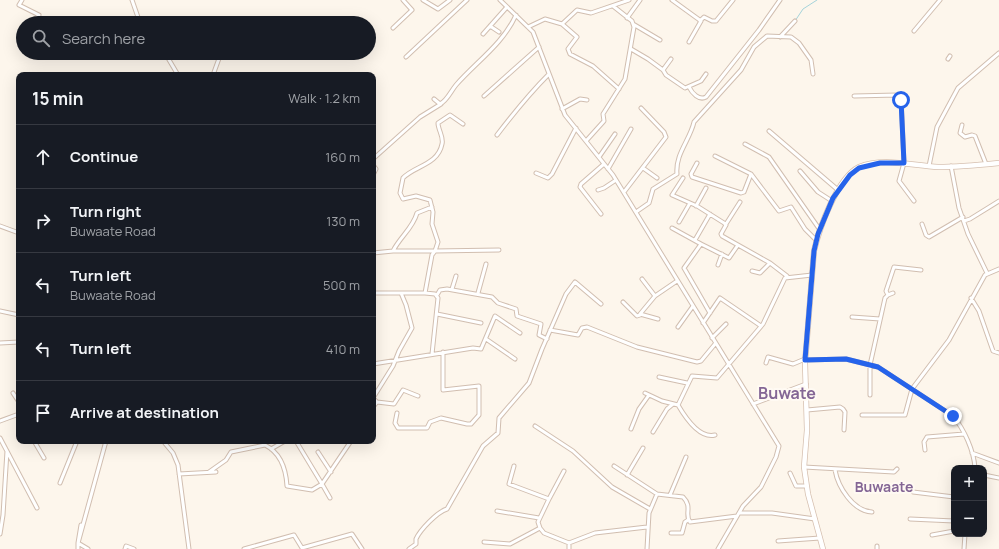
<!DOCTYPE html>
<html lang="en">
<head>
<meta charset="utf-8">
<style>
  body { margin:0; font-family:Manrope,sans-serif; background:#20242c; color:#f1f3f6 }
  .controls { position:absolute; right:12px; bottom:12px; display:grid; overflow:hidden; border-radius:8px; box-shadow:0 4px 16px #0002 }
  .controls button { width:36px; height:36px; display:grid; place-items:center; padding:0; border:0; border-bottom:1px solid #363941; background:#171b24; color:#f1f3f6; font:20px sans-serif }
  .stop { position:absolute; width:12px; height:12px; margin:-9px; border:3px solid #2563eb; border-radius:50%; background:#fff }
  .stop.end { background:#2563eb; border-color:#fff; box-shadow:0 1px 4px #0008 }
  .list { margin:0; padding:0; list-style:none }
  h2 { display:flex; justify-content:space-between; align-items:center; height:52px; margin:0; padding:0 16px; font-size:17px }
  h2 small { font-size:13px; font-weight:400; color:#9ea1a6 }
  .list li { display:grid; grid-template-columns:26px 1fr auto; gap:12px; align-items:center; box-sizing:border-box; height:64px; padding:0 16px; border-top:1px solid #363941 }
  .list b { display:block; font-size:15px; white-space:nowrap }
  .list p { margin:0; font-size:13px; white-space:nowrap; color:#9ea1a6 }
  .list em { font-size:13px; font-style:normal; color:#9ea1a6 }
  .icon { flex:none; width:22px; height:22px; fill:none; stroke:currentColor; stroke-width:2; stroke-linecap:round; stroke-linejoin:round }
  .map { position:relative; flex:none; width:999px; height:549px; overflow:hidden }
  .search { position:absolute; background:#171b24; box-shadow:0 4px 16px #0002; left:16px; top:16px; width:360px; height:44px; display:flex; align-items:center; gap:10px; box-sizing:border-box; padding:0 14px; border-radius:22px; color:#9ea1a6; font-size:15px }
  .panel { position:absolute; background:#171b24; box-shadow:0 4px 16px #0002; left:16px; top:72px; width:360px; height:372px; border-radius:8px }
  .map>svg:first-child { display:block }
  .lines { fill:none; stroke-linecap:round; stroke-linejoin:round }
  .stream { stroke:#a5d3da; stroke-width:1 }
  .street-casing { stroke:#d1beb0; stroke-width:5 }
  .secondary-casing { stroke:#d6c0b0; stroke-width:6 }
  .street { stroke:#fff; stroke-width:3 }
  .secondary { stroke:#fff; stroke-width:4.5 }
  .route { stroke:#2563eb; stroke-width:5 }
  .labels { text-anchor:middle; stroke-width:4; stroke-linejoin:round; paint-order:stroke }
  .quarter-label { font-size:14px; font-weight:bold; fill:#846695; stroke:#fffaf3 }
  .district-label { font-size:16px; font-weight:bold; fill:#846695; stroke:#fffaf3 }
</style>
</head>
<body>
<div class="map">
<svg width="999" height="549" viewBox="0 0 999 549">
  <rect width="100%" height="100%" fill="#fdf6ec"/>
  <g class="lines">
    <!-- stream -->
    <path class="stream" d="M 795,21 L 803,9 L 817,0"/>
    <defs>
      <path id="street" d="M 22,0 L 19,5 L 39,15 L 31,23
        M 132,0 L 140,23
        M 423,0 L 438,9 L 450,0
        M 500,0 L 533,32 L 565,115 L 613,175 L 779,446 L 776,457 L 761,487 L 743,506 L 718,549
        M 672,0 L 701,21 L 689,42
        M 627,18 L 640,0
        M 700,21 L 704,17 L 712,21 L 716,21 L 733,0
        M 562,24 L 577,37 L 568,49 L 570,54 L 593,66 L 619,89
        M 633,24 L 660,40
        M 490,26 L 499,32
        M 528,27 L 545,19 L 562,24 L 577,10 L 591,13 L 629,0
        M 393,28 L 412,10 L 403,0
        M 914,31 L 940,0
        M 483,34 L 507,7
        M 780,37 L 795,21
        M 631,49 L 648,59 L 663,70 L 671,59
        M 165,53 L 178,75
        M 406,57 L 467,0
        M 948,59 L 950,56
        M 663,70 L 666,75 L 685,88 L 701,81 L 706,74
        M 213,75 L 221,53
        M 689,87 C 692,93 699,101 706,97 L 759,30 L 780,0
        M 484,96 L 539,47
        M 854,96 L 897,95 L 901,96 L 904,163 L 899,181 L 914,201
        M 434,99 L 440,104 C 447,101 451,91 456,85 C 476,62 503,44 516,15
        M 562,109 L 580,99 L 587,100
        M 962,125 L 960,133 L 965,137 L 972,135 L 975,136 L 986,164
        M 769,131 L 838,190
        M 497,135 C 513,114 530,93 549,74
        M 586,141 L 604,121 L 603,114 L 625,79 L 634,27 L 632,21 L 613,6
        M 745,144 L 769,157 L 820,230
        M 715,156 L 751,174 L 779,211 L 791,207 L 805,229 L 816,240
        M 599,157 L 615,134
        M 373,159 L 420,117 L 441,104
        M 697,163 L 691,174 L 692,177 L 741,193 L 744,192 L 751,174
        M 373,165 L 376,169 L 373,175
        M 929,166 L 937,127 L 958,88 L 999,53
        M 951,166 L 959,208 L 968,234 L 987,273
        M 643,168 L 657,178
        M 608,169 L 631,129
        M 800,171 L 818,192 L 832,201
        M 536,173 L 548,178 L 552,174 L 576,128
        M 683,178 L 672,195 L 697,206 L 724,223 L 726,225 L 721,234 L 722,236 L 770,263 L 787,276
        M 598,190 L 604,188 L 616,180
        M 624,192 L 666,137 L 664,132 L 641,108
        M 696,206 L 706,188
        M 636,212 L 649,203 L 653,189 L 677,174 C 675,154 690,140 694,122 L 741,70 L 754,47 L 767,36 L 791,37 L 799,43 L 811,60 L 813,74
        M 601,214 L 580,187 L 581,184 L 604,164
        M 964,221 L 970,219 L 999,201
        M 679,222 L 690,203
        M 726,224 L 740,202
        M 922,224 L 926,235 L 929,237 L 963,217
        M 0,226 L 19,233
        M 672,228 L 701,244
        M 695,240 L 710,214
        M 393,251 L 435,251 L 438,242 L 432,224 L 433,212 L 430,200 L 416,196 L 403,199 L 400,193 L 403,178 C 414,166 438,165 442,144 C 444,137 438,130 438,123 L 450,115 L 463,124
        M 373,253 L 393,251 C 400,237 413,228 417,213 L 432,207
        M 718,265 L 722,254
        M 752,271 L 760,273 L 770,263
        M 642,279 L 655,296
        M 452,289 L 456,276
        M 373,293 L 425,293 L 432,255 L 435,251 L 499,250
        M 401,293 L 406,305 L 412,328 L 399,351 L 393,366 L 373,398 L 377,402 L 394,404 L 403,390 L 418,396
        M 425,293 L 435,294 L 438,298 L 432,354
        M 478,293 L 486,264
        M 437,295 L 440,290 L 447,289 L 492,297 L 498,303 L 516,309 L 517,316 L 541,324 L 539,335 L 547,339
        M 888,295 L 886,291 L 894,267 L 921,270
        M 971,298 L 979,311 L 993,351 L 999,353
        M 623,302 L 637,316 L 640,315
        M 0,311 L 19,315
        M 710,313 L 684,268 L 701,244 L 729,258 L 738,245
        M 437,314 L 481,323
        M 852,317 L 880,319
        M 658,319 L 640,314 L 655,296 L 677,281
        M 703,323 L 720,298 L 761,326
        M 678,327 L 693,306
        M 550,330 L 578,335 L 582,328 L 587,327 L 637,347 L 697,362 L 701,361 L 715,344
        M 712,338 L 726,324
        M 486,339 L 515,359
        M 0,343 L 19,342
        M 805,360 L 846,359 L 878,367 L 953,416 C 964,429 974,451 975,468
        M 766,363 L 768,357 L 793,364 L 805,359
        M 373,364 L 473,348 L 481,349 L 495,316 L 520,333
        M 659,377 L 687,383
        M 13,393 L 19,402
        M 645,393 L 662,401 L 678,405 L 692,376 L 717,378 L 763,324 L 785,278 L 812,275
        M 870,395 L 870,365 L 885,298 L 888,295 L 893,293
        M 753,404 L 806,384
        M 678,405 C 685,417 699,439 715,435
        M 373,407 L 377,402
        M 807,410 L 840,407 L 843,409 L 845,412 L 844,430
        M 397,413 L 395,423 L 398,428 L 427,428 L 430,422 L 441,418 L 467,424 L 471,424 L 479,415 L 479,386 L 443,390 L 443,352
        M 862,415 L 905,415 L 912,389 L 949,340 L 985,275 L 999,269
        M 0,421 L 19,414
        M 535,426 L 573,451 L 612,487 L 650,509
        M 631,429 L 639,409 L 649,395
        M 653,432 L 667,409 L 673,404
        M 0,438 L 37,508
        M 34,441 L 44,458
        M 163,441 L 173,453 L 178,465 L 189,549
        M 296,441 L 322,484 L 351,441
        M 271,449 L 285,441
        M 925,450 L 924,442 L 927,437 L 964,434
        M 318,452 L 331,472
        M 972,453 L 999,463
        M 514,466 L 509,484 L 549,499 L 538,522 L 540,528 L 544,533 L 569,543 L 595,533 L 647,527
        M 614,466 L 657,494 L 683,497 C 693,507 684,514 690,522 L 737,516
        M 804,467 L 894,472 L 897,469
        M 835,470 C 838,487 853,511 872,512
        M 209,472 L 226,460 L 231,452 L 265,445 C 281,453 286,469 287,486 L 312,490 L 322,484 L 330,498
        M 790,473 L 796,486 L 806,486
        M 179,474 L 216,472
        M 627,475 L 643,448
        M 984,475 L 999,478
        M 60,483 L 77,441
        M 913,492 L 954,497
        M 670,495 L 686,457
        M 549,499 L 564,471
        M 497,511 L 539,518
        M 739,513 L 772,513 L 815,519
        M 910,519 L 954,521
        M 81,525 L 78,543 L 88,549
        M 671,533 L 682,533 L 685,522 L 688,520
        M 0,534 L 3,515 L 7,451
        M 932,535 L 954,531
        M 778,541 L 820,538
        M 484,542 L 510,544 L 540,528
        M 877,546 L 877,549
        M 78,549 L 78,543 L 106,441
        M 125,549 L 126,546 L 134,549
        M 244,549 L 294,535 L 302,548 L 352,534 L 362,549
        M 409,549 L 416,544 L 416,539 C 420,530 437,512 447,509 L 483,446 L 498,433 L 499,418 L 529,383 L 542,349 L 566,294 L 575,282 L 601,304
        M 569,549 L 569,543
        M 647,549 L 649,513 L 657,494
        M 964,549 L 965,534"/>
      <path id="secondary" d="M 823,549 L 808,494 L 804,467 L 807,430 L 805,363 L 814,251 C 819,229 837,178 859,167 C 883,157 914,166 938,167 C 958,167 979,165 999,163"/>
    </defs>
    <!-- street casing -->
    <use href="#street" class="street-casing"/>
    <!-- secondary casing -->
    <use href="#secondary" class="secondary-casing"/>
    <!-- street -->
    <use href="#street" class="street"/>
    <!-- secondary -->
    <use href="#secondary" class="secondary"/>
  </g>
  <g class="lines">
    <!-- route -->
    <path class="route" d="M 901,100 L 904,163 L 880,163 L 859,168 L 850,175 L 833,198 L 818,234 L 814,251 L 805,360 L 846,359 L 878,367 L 953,416"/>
  </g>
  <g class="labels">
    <!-- quarter labels -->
    <g class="quarter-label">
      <text x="884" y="492">Buwaate</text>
    </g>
    <!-- district labels -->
    <g class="district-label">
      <text x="787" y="399">Buwate</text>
    </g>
  </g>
</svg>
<div class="controls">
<button>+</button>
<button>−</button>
</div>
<div class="stop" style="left:901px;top:100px"></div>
<div class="stop end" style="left:953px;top:416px"></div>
<div class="search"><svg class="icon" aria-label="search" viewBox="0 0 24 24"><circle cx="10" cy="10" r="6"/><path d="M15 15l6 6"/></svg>Search here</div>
<section class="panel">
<h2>15 min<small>Walk · 1.2 km</small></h2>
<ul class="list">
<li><svg class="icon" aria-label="ahead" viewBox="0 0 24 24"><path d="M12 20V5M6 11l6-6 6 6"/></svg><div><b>Continue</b></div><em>160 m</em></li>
<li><svg class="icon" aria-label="right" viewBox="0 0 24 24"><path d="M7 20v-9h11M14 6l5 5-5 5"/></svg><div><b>Turn right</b><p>Buwaate Road</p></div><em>130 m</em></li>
<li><svg class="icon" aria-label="left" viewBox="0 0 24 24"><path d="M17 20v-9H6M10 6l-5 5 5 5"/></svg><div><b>Turn left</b><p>Buwaate Road</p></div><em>500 m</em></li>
<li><svg class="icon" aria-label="left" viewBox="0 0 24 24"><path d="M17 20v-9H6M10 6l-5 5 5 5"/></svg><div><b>Turn left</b></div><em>410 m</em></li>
<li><svg class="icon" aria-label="arrive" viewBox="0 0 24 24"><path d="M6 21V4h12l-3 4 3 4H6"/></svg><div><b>Arrive at destination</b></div></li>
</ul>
</section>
</div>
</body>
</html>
